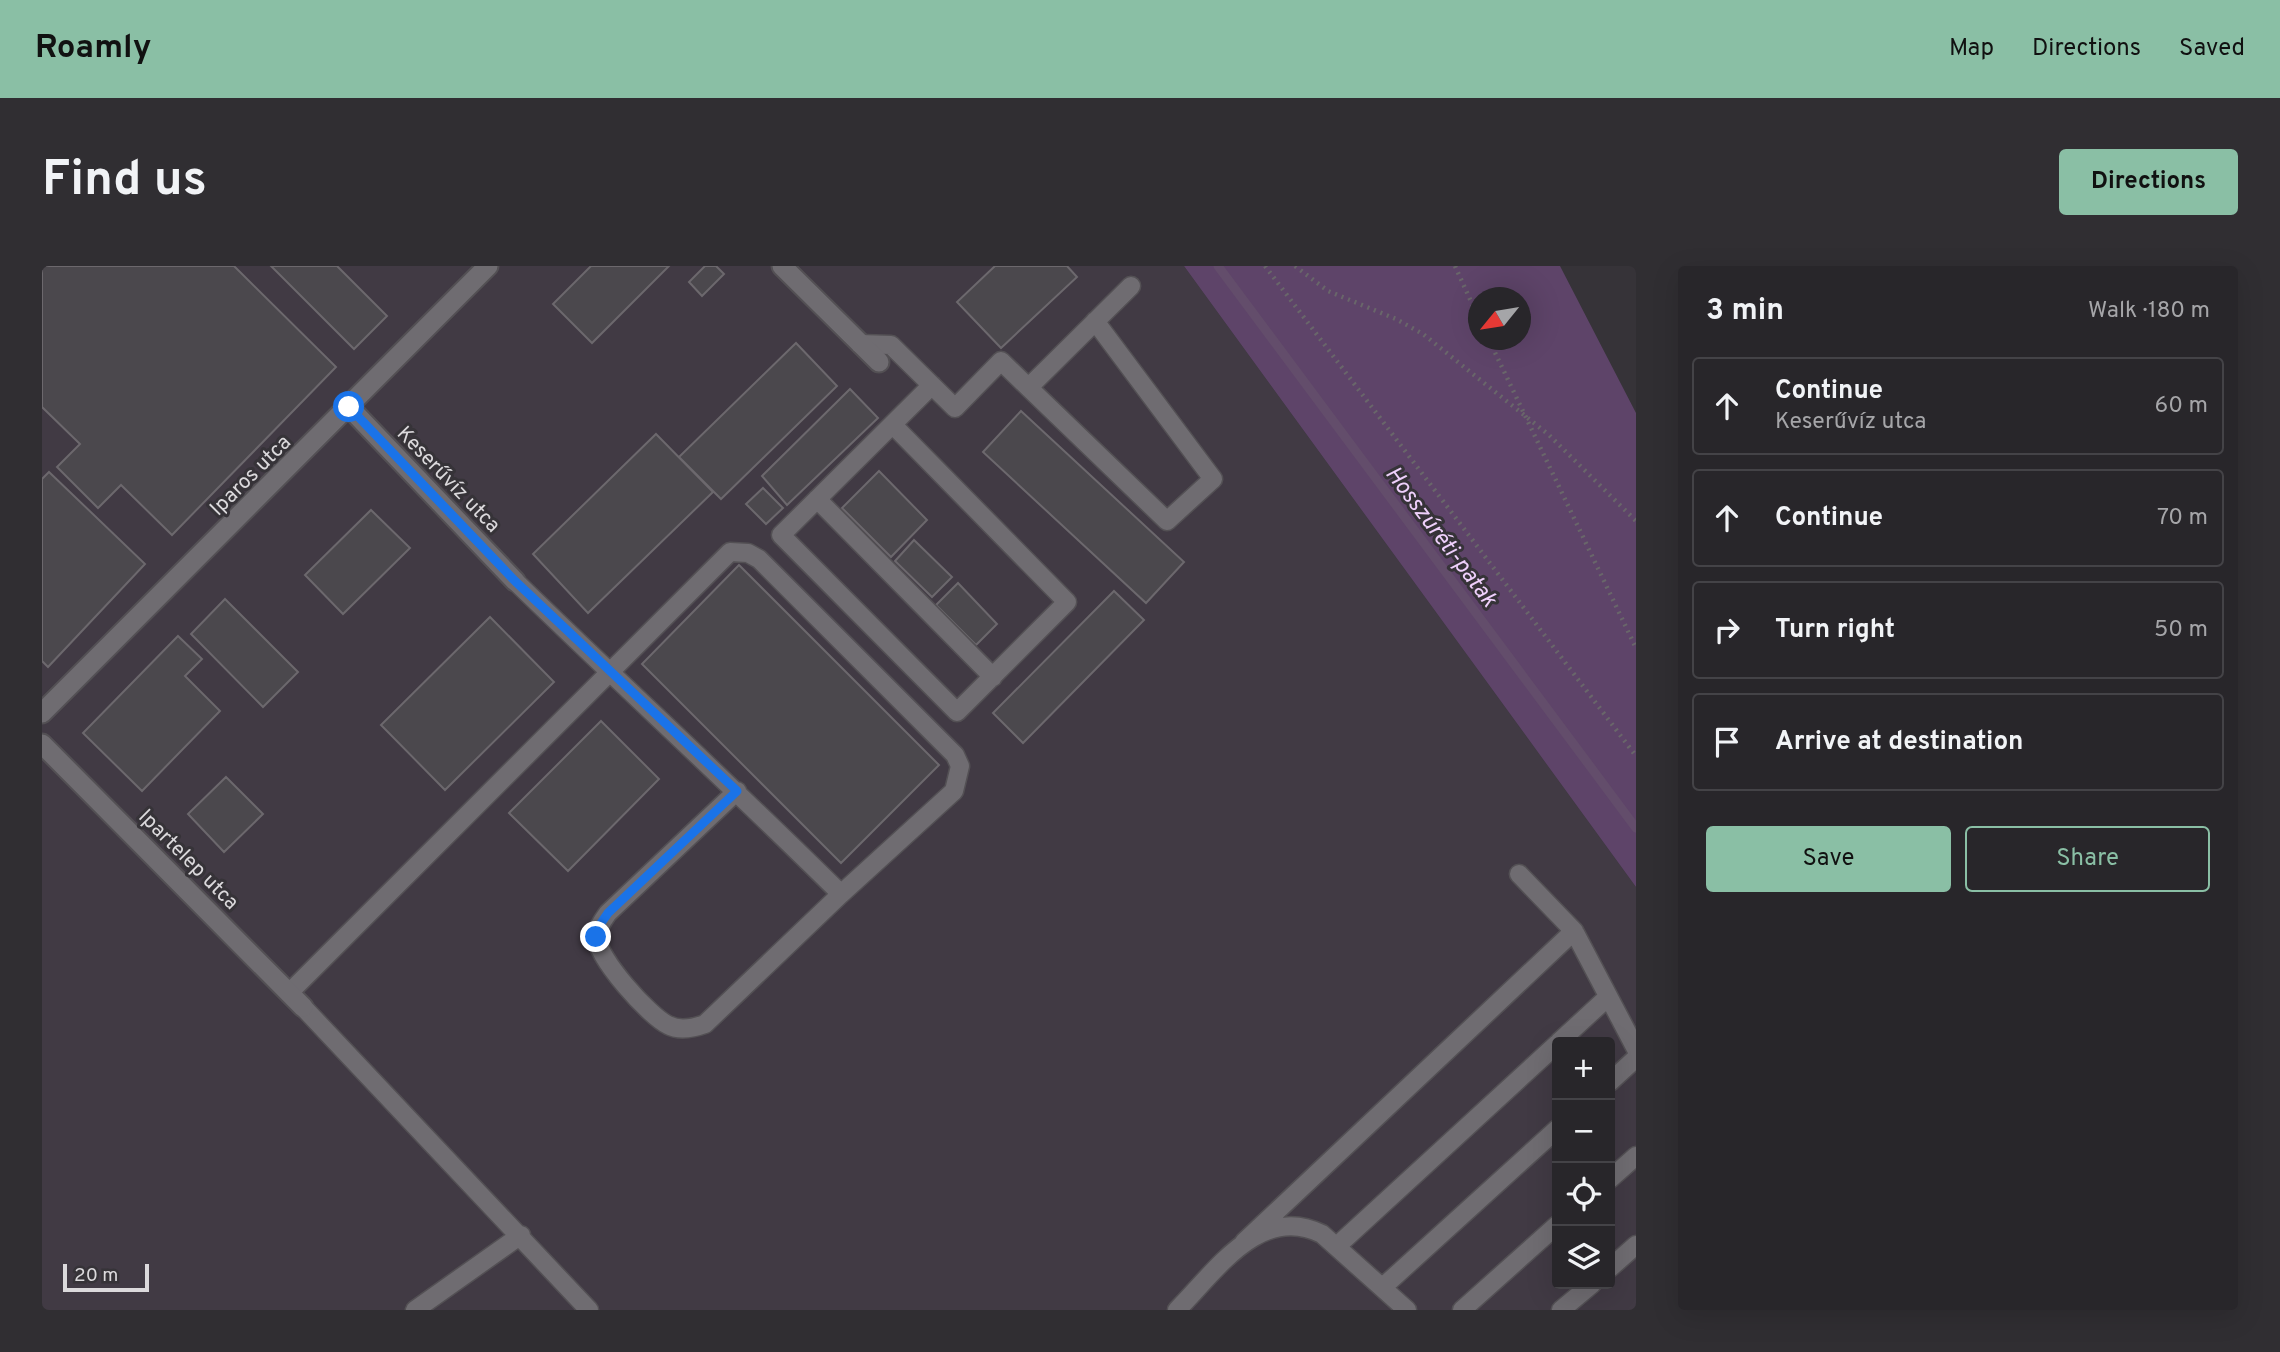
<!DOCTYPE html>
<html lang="en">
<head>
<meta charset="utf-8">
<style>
  body { margin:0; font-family:Overpass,sans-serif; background:#302e32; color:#f1f3f6 }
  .controls { position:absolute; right:21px; bottom:21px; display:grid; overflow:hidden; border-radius:7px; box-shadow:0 7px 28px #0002 }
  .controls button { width:63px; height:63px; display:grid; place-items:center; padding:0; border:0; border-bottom:2px solid #444347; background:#28262a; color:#f1f3f6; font:35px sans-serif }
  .compass { position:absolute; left:1426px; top:21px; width:63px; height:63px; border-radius:50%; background:#28262a; box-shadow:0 7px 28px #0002; rotate:240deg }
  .scale { position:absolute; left:21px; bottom:18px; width:86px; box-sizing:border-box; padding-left:7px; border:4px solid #dbd9dc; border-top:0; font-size:19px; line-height:24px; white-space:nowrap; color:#dbd9dc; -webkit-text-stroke:5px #363338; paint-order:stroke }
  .stop { position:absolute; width:21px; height:21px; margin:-16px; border:5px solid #1a73e8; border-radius:50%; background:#fff }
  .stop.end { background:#1a73e8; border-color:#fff; box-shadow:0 2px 7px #0008 }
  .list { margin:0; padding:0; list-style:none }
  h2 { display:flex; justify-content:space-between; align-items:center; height:91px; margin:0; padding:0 28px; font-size:30px }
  h2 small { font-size:23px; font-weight:400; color:#a5a5a8 }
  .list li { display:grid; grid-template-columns:46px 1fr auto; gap:21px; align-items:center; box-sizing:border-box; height:98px; margin:0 14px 14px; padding:0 14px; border:2px solid #444347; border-radius:7px }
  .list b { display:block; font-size:26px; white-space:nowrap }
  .list p { margin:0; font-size:23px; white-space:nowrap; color:#a5a5a8 }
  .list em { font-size:23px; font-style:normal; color:#a5a5a8 }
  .actions { display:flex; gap:14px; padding:21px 28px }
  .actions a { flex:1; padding:16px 0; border:2px solid #8abfa5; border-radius:7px; text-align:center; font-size:24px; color:#8abfa5 }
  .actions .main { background:#8abfa5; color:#111 }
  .icon { flex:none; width:38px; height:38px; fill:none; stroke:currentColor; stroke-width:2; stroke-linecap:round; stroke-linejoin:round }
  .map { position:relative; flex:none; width:1594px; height:1044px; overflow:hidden; border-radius:7px }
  header { display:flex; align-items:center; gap:42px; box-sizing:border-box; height:98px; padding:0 35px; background:#8abfa5; color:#111 }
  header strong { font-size:33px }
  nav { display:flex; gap:38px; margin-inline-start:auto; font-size:24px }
  .intro { display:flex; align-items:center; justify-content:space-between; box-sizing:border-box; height:168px; padding:0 42px }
  h1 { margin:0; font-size:49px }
  .button { padding:18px 32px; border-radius:7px; background:#8abfa5; color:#111; font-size:24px; font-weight:700 }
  main { display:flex; gap:42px; padding:0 42px }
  aside { flex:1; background:#28262a; border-radius:7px; box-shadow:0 7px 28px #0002 }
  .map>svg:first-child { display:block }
  .built { fill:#413a44; fill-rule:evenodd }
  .green { fill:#5e4469; fill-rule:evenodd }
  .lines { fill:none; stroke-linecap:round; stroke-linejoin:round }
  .stream { stroke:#634d6b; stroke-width:9 }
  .building { fill:#4b484d; stroke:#6c686d; stroke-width:2 }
  .service-casing { stroke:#535054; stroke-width:21 }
  .minor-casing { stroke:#535054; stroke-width:23 }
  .path { stroke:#69666a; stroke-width:4.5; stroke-dasharray:2 5; stroke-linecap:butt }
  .service { stroke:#6f6c71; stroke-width:18 }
  .minor { stroke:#6f6c71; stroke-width:19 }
  .route { stroke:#1a73e8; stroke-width:9 }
  .labels { text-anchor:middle; stroke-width:6; stroke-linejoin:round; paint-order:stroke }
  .street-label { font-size:21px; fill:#dbd9dc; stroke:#363338 }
  .water-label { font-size:23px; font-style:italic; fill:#efd0fc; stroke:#363338 }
</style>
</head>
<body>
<header>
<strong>Roamly</strong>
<nav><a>Map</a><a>Directions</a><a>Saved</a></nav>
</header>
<div class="intro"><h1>Find us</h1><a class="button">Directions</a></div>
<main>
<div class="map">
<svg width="1594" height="1044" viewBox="0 0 1594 1044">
  <rect width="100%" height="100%" fill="#363338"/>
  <!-- built -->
  <path class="built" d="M 0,0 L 1142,0 L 1594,621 L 1594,1044 L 0,1044 ZM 1515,776 L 1568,776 L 1568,1018 L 1515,1018 Z"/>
  <!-- green -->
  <path class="green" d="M 1142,0 L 1518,0 L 1594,147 L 1594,621 ZM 1436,32 L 1478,32 L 1478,74 L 1436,74 Z"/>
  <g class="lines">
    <!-- stream -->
    <path class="stream" d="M 1176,0 L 1594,562"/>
  </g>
  <!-- building -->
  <path class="building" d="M 0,0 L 192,0 L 294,101 L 130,269 L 79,219 L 56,242 L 15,201 L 38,178 L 0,141 Z
    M 229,0 L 295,0 L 345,50 L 312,83 Z
    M 549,0 L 627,0 L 550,77 L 511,38 Z
    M 663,0 L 674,0 L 682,8 L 660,30 L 647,16 Z
    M 953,0 L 1025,0 L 1035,11 L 959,82 L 915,36 Z
    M 754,77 L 795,120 L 679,233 L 637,191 Z
    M 808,123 L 836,152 L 745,239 L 720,210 Z
    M 979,145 L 1142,296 L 1104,337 L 941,186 Z
    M 614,168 L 671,226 L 546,347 L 491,288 Z
    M 837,205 L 885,254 L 849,291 L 800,242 Z
    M 7,206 L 103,298 L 6,401 L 0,395 L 0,213 Z
    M 721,222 L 741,242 L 724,258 L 704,238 Z
    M 329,244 L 368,282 L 301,348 L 263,309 Z
    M 872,274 L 910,311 L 890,331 L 853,295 Z
    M 697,299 L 897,499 L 799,597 L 600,398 Z
    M 916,317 L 955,358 L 934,379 L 894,339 Z
    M 1072,325 L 1102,354 L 981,477 L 951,447 Z
    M 183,333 L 256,406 L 221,441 L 149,368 Z
    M 448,351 L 512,416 L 403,524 L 339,459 Z
    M 136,370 L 160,393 L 143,410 L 178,445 L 100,525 L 41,467 Z
    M 559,455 L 617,513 L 526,605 L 467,547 Z
    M 184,511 L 221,548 L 182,586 L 146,548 Z"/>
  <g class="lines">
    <defs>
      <path id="service" d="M 818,78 L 849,79 L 913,142 L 959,95 L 1125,255 L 1171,213 L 1053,55
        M 987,121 L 1089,20
        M 851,159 L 1025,336 L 915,446 L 739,269 L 890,119
        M 775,233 L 951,411
        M 695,525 L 566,647 C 561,654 555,662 555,671 C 554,691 608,751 626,759 C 637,765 652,762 663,758 L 799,628
        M 1477,608 L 1532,665 L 1594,783
        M 247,727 L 688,286 L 706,287 L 717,293 L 913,489 L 918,500 L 912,525 L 799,628 C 692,522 581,420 473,315
        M 261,741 L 547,1044
        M 1517,776 L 1566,731
        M 1568,816 L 1594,792
        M 1568,913 L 1594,890
        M 1202,976 L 1532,665
        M 1295,980 L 1515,778
        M 1568,1002 L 1594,979
        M 1342,1020 L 1515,863
        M 373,1044 L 479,969
        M 1135,1044 C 1174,1005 1218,937 1280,968 L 1365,1044
        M 1420,1044 L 1515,959
        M 1519,1044 L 1550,1018"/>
      <path id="minor" d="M 740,0 L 837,96
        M 307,141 L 473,315
        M 0,447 L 446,0
        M 0,478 L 261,741"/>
    </defs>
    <!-- service casing -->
    <use href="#service" class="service-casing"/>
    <!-- minor casing -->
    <use href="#minor" class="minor-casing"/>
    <!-- path -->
    <path class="path" d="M 1223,0 L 1594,490
      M 1253,0 L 1286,25 L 1354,53 L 1381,68 L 1507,169 L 1594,255
      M 1413,0 L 1436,51
      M 1447,74 L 1594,382"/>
    <!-- service -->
    <use href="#service" class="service"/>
    <!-- minor -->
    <use href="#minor" class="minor"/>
  </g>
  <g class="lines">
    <!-- route -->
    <path class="route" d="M 307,141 L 473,315 L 695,525 L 566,647 L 557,660 L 554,671"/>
  </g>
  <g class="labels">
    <!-- street labels -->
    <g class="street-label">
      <text transform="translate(208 209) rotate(-45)" y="7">Iparos utca</text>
      <text transform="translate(407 213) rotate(46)" y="7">Keserűvíz utca</text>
      <text transform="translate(147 593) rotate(45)" y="7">Ipartelep utca</text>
    </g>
    <!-- water labels -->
    <g class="water-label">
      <text transform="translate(1400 270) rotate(53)" y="8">Hosszúréti-patak</text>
    </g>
  </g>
</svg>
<div class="controls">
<button>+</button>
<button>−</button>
<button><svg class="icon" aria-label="locate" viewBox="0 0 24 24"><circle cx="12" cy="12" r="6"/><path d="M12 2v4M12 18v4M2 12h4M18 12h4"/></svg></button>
<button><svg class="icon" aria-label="layers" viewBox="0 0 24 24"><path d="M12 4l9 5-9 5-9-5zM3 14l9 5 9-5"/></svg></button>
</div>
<svg class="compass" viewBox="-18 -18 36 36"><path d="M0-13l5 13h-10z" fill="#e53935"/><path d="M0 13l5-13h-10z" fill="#a5a5a8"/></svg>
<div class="scale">20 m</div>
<div class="stop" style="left:307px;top:141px"></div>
<div class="stop end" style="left:554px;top:671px"></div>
</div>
<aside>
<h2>3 min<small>Walk · 180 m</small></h2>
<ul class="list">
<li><svg class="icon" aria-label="ahead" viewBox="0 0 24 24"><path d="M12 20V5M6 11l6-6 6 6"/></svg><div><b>Continue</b><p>Keserűvíz utca</p></div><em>60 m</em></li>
<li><svg class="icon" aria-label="ahead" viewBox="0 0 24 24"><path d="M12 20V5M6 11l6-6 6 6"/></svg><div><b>Continue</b></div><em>70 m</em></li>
<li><svg class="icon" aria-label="right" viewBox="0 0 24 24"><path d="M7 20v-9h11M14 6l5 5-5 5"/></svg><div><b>Turn right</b></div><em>50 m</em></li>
<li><svg class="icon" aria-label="arrive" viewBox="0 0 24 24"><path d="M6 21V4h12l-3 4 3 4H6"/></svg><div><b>Arrive at destination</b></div></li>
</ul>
<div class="actions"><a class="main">Save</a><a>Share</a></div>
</aside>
</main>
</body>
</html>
